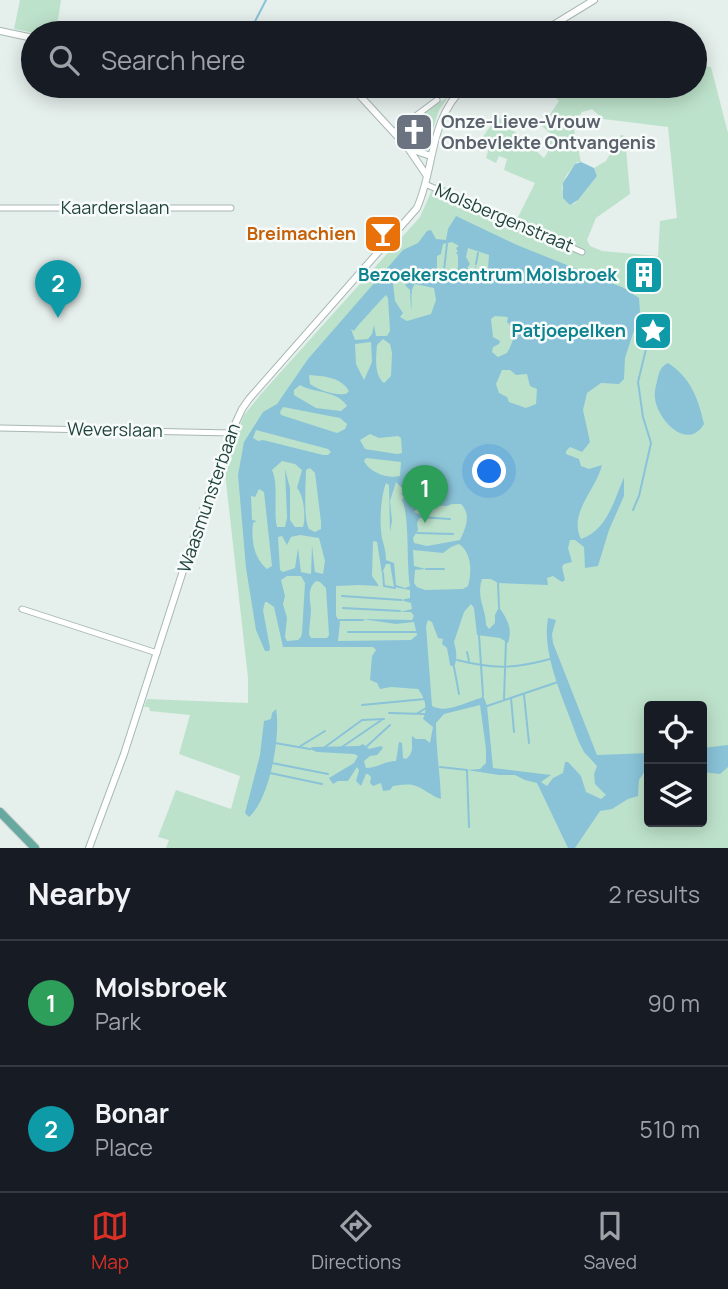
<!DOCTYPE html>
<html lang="en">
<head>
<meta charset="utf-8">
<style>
  body { margin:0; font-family:Manrope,sans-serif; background:#242831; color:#f1f3f6 }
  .controls { position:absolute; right:21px; bottom:21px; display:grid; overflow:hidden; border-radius:7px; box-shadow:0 4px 18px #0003 }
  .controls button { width:63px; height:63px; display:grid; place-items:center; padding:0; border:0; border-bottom:2px solid #363941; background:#171b24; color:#f1f3f6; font:35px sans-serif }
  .you { position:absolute; left:490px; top:472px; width:24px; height:24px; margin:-18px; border:5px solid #fff; border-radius:50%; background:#1a73e8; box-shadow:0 0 0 10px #1a73e833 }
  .badge { display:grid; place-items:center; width:46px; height:46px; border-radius:50%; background:#d93025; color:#fff; font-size:23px; font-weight:700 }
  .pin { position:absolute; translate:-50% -58px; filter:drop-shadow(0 2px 4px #0008) }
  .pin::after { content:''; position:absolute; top:37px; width:24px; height:21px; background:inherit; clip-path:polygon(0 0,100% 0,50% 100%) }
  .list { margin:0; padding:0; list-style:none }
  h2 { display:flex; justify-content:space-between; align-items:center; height:91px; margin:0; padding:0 28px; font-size:30px }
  h2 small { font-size:23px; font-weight:400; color:#9ea1a6 }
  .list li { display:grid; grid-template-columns:46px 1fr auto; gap:21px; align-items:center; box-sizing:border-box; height:126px; padding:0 28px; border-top:2px solid #363941 }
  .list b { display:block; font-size:26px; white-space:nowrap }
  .list p { margin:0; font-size:23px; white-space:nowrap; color:#9ea1a6 }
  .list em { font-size:23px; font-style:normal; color:#9ea1a6 }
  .icon { flex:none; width:38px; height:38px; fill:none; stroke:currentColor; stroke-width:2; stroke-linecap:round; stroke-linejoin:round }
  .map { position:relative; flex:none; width:728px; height:848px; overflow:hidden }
  .search { position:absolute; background:#171b24; box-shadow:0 4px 18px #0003; left:21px; right:21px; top:21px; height:77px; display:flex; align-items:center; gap:18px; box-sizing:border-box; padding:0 24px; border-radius:38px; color:#9ea1a6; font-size:26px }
  .sheet { height:343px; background:#171b24 }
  nav { display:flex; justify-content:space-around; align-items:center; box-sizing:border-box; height:98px; border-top:2px solid #363941; background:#171b24; font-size:19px; color:#9ea1a6 }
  nav a { display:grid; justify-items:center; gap:4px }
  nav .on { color:#d93025 }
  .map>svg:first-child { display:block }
  .green { fill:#bde2cb; fill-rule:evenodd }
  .water { fill:#8ac3d8; fill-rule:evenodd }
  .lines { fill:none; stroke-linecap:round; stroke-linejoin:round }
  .stream { stroke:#8ac3d8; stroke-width:2 }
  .minor-casing { stroke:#a7b8b4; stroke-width:7 }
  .tertiary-casing { stroke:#a7b8b4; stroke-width:8 }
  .primary-casing { stroke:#c1cbc9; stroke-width:10 }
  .minor { stroke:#fff; stroke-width:5 }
  .tertiary { stroke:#fff; stroke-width:6 }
  .primary { stroke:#67a89f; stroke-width:8 }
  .labels { text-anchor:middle; stroke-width:5; stroke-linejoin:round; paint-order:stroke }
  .worship-label { font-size:18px; font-weight:bold; fill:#5b616d; stroke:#f7fbf9; text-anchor:start }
  .street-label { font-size:18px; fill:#22443e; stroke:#f7fbf9 }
  .food-label { font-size:18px; font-weight:bold; fill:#c56008; stroke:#f7fbf9; text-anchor:end }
  .culture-label { font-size:18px; font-weight:bold; fill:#0d838f; stroke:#f7fbf9; text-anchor:end }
</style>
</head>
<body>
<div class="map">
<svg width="728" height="848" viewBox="0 0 728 848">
  <rect width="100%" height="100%" fill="#e5efec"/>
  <!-- green -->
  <path class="green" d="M 20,0 L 61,0 L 56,33 L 35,33 L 14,29 Z
    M 695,66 L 711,67 L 728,133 L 728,848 L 166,848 L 169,840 L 158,837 L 176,790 L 231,809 L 240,776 L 179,754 L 190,715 L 150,711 L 149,707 L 144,707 L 147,699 L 248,703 L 248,678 L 224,464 L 244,415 L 261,394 L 420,217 L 431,192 L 438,184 L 517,219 L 535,183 L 504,170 L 507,159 L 499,156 L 496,163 L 486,158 L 491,141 L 483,137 L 497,116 L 544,158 L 552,145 L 546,141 L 551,134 L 542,126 L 559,101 L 553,95 L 562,86 L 695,86 ZM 592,109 L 603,119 L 668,127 L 677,218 L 660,221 L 658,256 L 602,251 L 590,246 L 587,240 L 596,218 L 630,194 L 625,136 L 621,135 L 606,161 L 594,168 L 597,176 L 576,202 L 573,204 L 562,189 L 566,176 L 577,162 L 581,162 L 573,125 L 582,112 ZM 649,706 L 702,706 L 702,822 L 649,822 Z
    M 448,97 L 439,110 L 428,144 L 421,150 L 416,148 L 400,132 L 414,119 Z"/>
  <!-- water -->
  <path class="water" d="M 581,162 L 594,168 L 597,176 L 578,200 L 570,205 L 563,198 L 563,183 L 575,164 Z
    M 456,216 L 517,245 L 624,288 L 639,298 L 640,312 L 625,358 L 624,379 L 619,384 L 601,383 L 587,393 L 583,410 L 590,442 L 582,452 L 570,447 L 566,451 L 566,454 L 579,459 L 581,466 L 589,469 L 602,465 C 596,490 568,513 581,539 C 607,530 614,501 624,477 L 624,496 L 609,530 L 598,566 L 585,568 L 584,547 L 575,540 L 570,540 L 568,548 L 572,562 L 564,564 L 562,567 L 565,580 L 562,582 L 553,576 L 547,578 L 548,585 L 498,583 L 491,579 L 482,579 C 476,598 486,608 486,625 L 489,629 L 495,623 L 495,615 L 499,607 C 507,619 513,628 508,643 L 500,638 L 477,635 L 474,608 L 471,604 L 464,612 L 454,642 C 456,650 458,657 454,667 L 450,665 L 447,648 L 442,644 L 443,639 L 438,638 L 432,622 L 428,620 L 426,626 L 432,706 C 447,714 465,702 481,698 L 483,695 L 487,706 L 493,768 L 551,775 L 541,782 L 547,786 L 553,778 L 563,773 L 565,762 L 568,762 L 581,776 L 586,792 L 601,799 L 606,795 L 595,784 L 594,774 L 597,766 L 584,752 L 578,740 C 566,704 541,656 548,618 L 556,620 L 552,634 L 553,643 L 597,755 L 649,753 L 649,772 L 645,771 L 639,780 L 638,796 L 628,799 L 612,809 L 600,811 L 575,848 L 568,848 L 537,783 L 525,780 L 515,775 L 499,775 L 467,770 L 480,769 L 486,763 L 486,749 L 480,705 L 444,714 L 436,723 C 436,749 440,773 441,799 C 431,796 425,789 416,786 C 408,783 401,785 393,786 L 390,790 L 383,791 L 381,783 L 373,786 L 370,783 L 371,777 L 368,774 L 366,774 L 361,786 L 356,781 L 359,770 L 357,767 L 348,781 L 338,781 L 333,784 L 329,778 L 354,763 L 358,756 L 354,754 L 317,752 L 310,749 L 312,747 L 359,746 L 363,744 L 369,749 L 381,746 L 383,748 L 377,755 L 370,756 L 364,761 L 366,768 C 378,768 384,761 396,761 L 399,742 L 402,743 L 403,758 L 406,759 C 415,752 411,745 412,736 L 416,739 L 425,739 L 430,743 L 433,727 L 423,719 C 428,708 425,698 418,689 L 391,687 L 380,689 L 377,683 L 370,680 L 372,656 L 376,650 L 373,647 L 283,647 L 274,607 L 267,602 L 265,602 L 263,610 L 270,648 L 269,651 L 265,651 L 256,630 L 246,568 L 238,475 L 244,442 L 263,412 L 277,404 L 308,359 L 403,250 L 418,243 L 427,231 L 431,230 L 436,239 L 446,240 L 448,229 ZM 452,242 L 459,246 L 456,248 L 458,252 L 456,252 L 458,256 C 458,268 460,281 445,282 L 437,275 L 437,256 L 441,254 L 443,244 ZM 468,248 L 489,255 L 488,268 L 483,282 L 478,280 L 481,276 L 476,273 L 476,264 L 474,272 L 467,268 L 470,264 L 466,257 ZM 397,278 L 408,281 L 405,285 L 410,290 L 411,309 C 413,301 409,291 415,284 L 434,288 L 436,300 L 431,314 L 407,321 L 400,317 L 403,313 L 395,301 L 393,283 ZM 386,295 L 388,298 L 390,331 L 387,336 L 376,336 L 374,325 L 372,334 L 368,339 L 355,340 L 351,329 L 354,331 C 356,327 383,298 386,295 ZM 495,316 L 508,317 L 507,322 C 518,332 513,342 507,353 L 498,357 L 492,352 L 493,347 L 499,344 L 500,341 L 493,337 L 491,319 ZM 383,339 L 390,344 L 392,353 L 391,376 L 384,383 C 374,375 376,358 377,345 ZM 371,342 L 372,362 L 364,380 L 356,364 L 355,344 ZM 502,370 L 510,370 L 516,375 L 527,374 L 530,386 L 537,389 L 536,404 L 526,408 L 509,402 L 507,397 L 499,393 L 496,384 ZM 309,375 C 323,376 341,377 349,391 L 346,394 C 333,395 321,391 310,384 ZM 300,385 C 313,393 337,390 347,406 L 341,411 L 316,408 L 294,395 L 294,390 ZM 283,407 L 340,418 L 347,424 L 345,429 L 337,433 L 281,415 L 280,412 ZM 256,430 L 328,449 L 331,452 L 328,455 L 323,455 L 263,440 L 258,441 L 253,438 ZM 370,434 L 379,438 L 398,436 L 401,438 L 402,453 L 397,454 L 365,449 L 360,440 ZM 366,458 L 401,462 L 400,476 C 388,479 370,473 364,461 ZM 282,461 L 295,464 L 302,470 L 297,488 C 304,495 306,518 303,527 L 295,527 L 290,520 L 290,488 L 285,469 L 287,518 L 285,527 L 277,527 C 273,510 279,485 272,470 ZM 310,468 L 315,473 L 321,522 L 321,529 L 315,532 L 309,529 C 303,517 306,484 306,470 ZM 396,482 L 405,491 L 401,494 L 404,497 L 402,500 C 410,517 406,564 410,586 L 405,588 L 396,585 L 394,563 L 386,560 C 386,552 384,546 382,538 C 379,521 381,496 386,483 L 389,485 L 390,532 L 392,521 L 390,501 ZM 259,489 L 264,492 L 272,566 L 267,569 C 254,558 251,541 253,523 L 257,521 L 252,520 L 251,496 L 255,497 ZM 452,504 L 461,504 C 472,515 465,529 460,540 L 427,546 L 414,543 L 413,538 L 418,530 L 417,523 L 421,515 L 414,512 L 420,505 L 447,506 ZM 300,535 L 319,538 L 325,561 L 323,574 L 315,572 L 312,545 L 311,574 L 301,572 L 298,548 L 295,568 L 283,572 L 280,570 L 278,537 L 282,536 L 287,545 L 291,537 ZM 373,541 L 377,542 L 382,574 L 386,564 L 390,564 L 394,587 L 410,590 L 410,598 L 401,600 L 411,603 L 412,609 L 400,612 L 411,612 L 414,616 L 412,620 L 362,619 L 396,624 L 414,622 L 417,635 L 411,640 L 338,641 L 340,622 L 336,616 L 336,586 L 359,585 L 379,586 L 372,576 ZM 459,544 C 472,553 472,572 468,586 L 463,589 L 425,590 L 417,587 L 414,583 L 415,570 L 426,569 L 414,566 L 413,550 L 443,553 L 451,547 ZM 287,576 L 301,576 L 305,583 L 302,633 L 301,637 L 298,640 L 287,641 L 285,637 L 287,618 L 283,604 L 285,596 L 281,580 ZM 316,581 L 320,582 L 326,588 L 329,635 L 327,638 L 311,638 L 309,634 C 309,626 311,618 311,609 C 310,598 307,589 316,581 Z
    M 668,363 C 691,378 698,398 704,424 C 687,452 657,419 655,398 C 654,392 656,386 657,381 C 659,372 660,367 668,363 Z
    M 276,709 C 281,735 270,799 249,817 L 245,813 L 260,755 L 264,721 L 271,719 L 272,713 Z
    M 728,745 L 728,767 L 720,774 L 702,772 L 702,748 Z"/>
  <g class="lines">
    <!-- stream -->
    <path class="stream" d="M 249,33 L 266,0
      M 476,264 L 478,253
      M 443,279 L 447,244
      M 633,510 L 639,496 L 651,443 L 643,417 L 638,382 L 646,349
      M 371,515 L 376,516
      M 420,517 L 450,519
      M 417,533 L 453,534
      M 426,569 L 444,569
      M 383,573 L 384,586 L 395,588
      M 498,583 L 499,607
      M 342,596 L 401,600
      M 343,608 L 400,611
      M 339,620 L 363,620
      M 348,632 L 417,632
      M 479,635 L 483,695
      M 467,652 L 469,661
      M 457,660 C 493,669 514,669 550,659
      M 454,667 L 459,694
      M 524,695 L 529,743
      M 511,698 L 514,732
      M 504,699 L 506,641
      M 362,705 L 425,699
      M 487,706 L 558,682
      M 389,713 L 425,714
      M 418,713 L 426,708
      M 275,743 L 310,749
      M 299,747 L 325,731
      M 325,747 L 362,720 L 384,719
      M 342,747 L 383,719
      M 366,747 L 390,725
      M 272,763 L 328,774
      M 440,767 L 467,770 L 469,827
      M 270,773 L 322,784"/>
    <defs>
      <path id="minor" d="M 394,132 L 437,100
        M 425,184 L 582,252
        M 0,208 L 231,208
        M 0,428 L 231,433
        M 22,609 L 157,653"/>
      <path id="tertiary" d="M 0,31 L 33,38
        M 540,33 L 594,0
        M 351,86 L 408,148 L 427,176
        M 410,149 L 431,156
        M 89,848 L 124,754 L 201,515 L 231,433 L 242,409 L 249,399 L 417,208 C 436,165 428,121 465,86"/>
      <path id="primary" d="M 0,812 L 35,848"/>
    </defs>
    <!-- minor casing -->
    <use href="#minor" class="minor-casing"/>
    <!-- tertiary casing -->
    <use href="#tertiary" class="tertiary-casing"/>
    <!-- primary casing -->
    <use href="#primary" class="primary-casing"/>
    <!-- minor -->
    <use href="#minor" class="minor"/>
    <!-- tertiary -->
    <use href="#tertiary" class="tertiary"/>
    <!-- primary -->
    <use href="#primary" class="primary"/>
  </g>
  <!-- icons -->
  <defs>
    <symbol id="church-square" viewBox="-11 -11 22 22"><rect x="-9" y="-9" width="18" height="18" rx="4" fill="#6b7280" stroke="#f7fbf9"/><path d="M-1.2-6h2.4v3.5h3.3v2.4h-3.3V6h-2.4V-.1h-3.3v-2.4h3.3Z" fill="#fff"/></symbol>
    <symbol id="bar-square" viewBox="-11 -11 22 22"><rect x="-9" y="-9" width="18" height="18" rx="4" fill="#e8710a" stroke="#f7fbf9"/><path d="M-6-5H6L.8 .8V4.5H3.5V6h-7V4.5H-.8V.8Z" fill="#fff"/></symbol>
    <symbol id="building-square" viewBox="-11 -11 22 22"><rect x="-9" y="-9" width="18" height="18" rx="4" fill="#0f9aa8" stroke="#f7fbf9"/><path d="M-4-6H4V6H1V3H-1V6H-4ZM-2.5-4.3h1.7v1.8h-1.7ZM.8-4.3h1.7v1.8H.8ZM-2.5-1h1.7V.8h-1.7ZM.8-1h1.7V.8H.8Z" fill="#fff"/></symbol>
    <symbol id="sight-square" viewBox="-11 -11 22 22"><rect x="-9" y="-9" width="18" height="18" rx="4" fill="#0f9aa8" stroke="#f7fbf9"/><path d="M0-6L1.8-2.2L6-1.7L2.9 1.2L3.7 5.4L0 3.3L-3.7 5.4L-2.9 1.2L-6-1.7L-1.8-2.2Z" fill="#fff"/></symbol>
  </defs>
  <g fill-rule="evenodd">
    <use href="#church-square" x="392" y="110" width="44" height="44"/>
    <use href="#bar-square" x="361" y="212" width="44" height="44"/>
    <use href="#building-square" x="622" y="253" width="44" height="44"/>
    <use href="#sight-square" x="631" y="309" width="44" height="44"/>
  </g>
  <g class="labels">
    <!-- worship labels -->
    <g class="worship-label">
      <text x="441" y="128">Onze-Lieve-Vrouw<tspan x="441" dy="21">Onbevlekte Ontvangenis</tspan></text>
    </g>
    <!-- street labels -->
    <g class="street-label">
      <text x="115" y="214">Kaarderslaan</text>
      <text transform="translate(504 218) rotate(23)" y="6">Molsbergenstraat</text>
      <text transform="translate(115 430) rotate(1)" y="6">Weverslaan</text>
      <text transform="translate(209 498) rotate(-71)" y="6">Waasmunsterbaan</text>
    </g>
    <!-- food labels -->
    <g class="food-label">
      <text x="356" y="240">Breimachien</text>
    </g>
    <!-- culture labels -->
    <g class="culture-label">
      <text x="617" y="281">Bezoekerscentrum Molsbroek</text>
      <text x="626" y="337">Patjoepelken</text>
    </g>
  </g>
</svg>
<div class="controls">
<button><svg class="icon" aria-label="locate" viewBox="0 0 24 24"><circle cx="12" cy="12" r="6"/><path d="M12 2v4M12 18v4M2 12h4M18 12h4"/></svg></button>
<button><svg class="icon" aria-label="layers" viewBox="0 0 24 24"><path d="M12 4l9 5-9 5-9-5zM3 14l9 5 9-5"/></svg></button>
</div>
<div class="you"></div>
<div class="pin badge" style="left:425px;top:523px;background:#2e9e5b">1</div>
<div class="pin badge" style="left:58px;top:318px;background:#0f9aa8">2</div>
<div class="search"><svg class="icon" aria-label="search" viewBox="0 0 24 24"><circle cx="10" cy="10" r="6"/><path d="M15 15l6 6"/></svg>Search here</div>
</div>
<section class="sheet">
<h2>Nearby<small>2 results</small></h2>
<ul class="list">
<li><span class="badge" style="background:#2e9e5b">1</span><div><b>Molsbroek</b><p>Park</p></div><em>90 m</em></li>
<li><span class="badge" style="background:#0f9aa8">2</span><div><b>Bonar</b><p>Place</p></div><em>510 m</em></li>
</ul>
</section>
<nav>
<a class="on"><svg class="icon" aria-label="map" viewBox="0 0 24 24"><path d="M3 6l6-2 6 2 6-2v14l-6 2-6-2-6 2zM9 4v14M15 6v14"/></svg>Map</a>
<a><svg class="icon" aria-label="directions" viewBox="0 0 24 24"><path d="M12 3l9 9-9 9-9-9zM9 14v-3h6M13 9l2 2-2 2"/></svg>Directions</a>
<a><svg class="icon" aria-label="saved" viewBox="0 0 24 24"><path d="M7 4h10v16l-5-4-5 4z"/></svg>Saved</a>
</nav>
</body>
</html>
